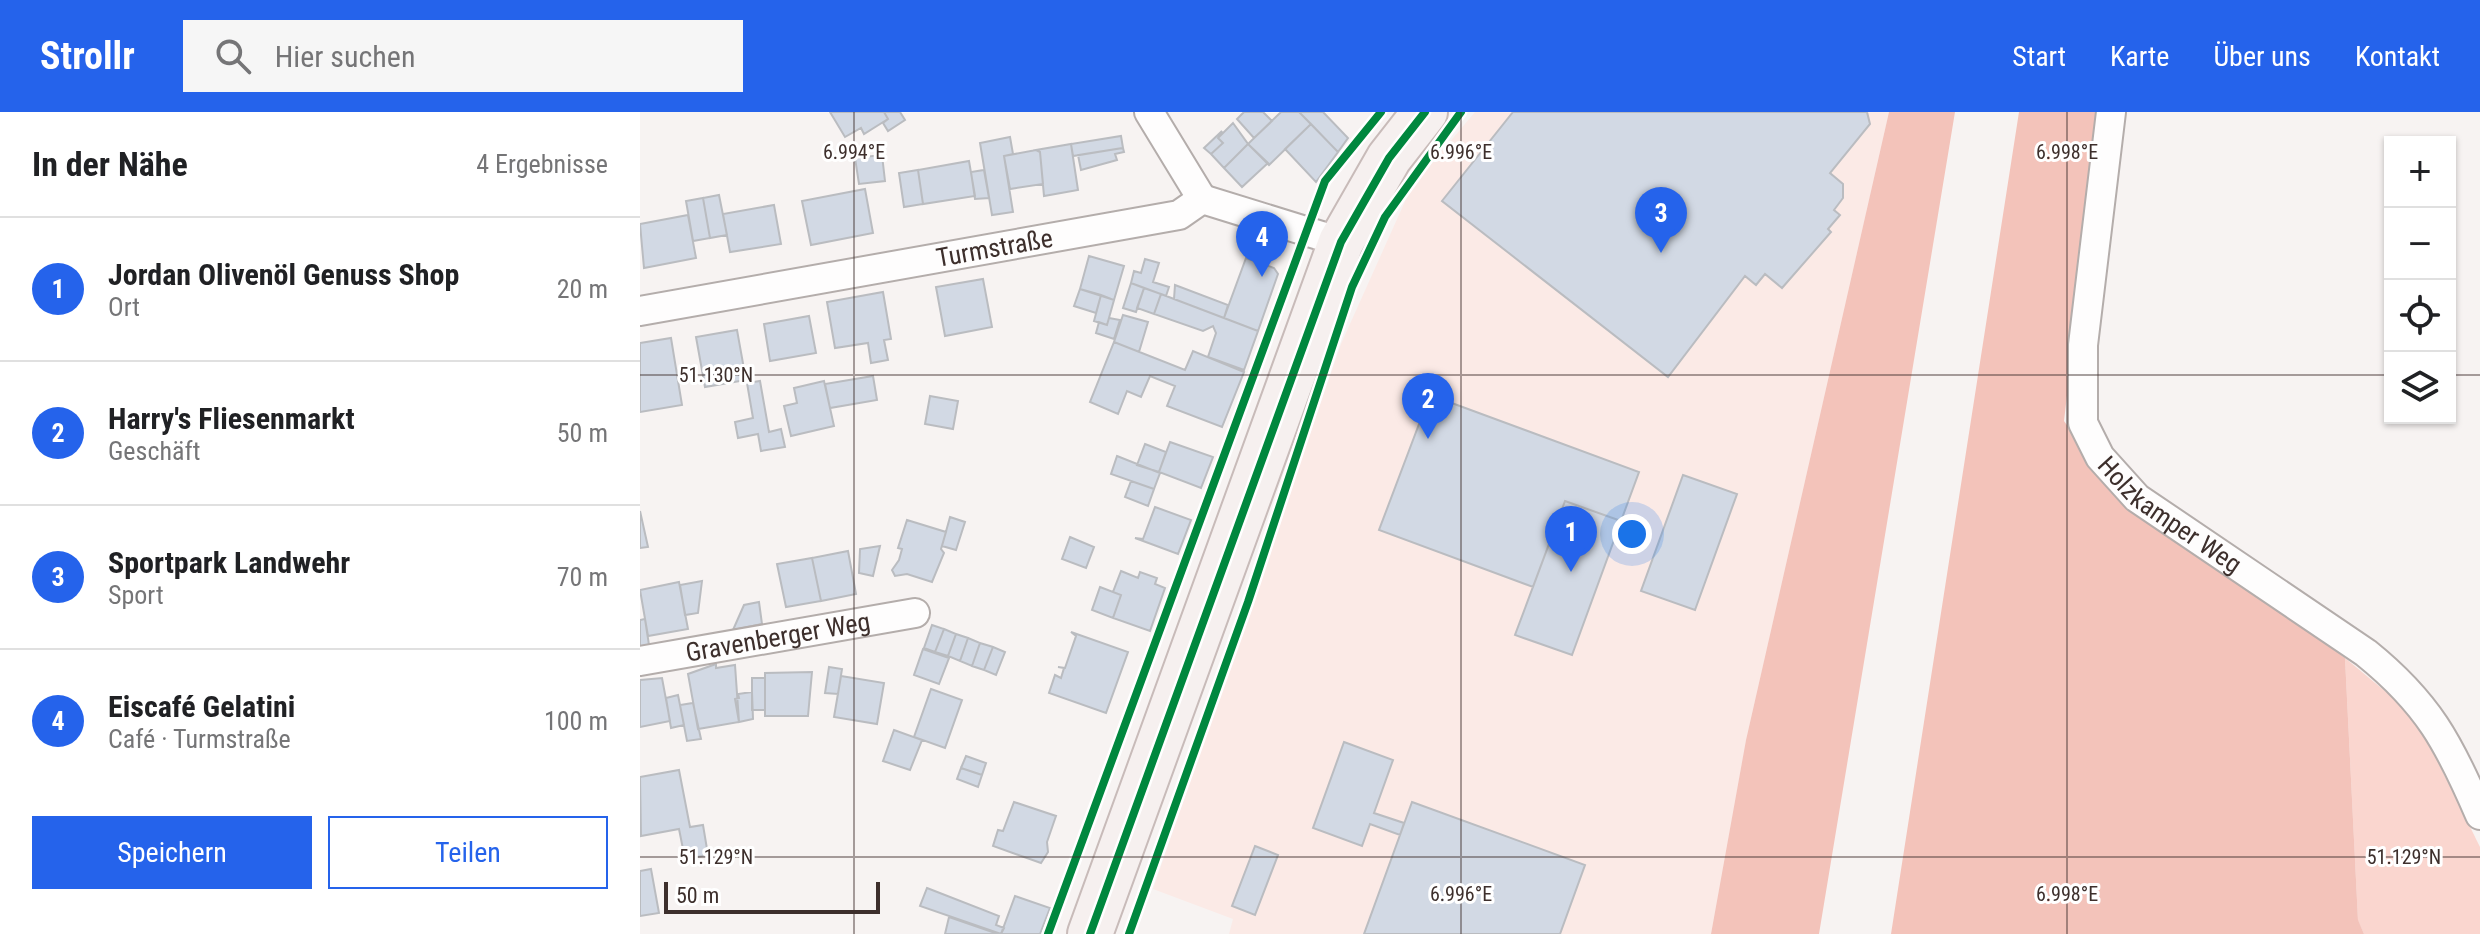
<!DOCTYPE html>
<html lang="de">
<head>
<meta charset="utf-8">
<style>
  body { margin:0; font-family:"Roboto Condensed",sans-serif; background:#f6f6f6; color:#202124 }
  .controls { position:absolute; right:24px; top:24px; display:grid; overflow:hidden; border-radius:0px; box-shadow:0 2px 6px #0004 }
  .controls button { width:72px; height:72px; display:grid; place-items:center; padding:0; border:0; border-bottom:2px solid #e0e0e0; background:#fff; color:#202124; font:40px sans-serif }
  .scale { position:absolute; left:24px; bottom:20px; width:216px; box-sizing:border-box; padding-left:8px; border:4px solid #3d2f2c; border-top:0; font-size:22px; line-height:28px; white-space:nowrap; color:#3d2f2c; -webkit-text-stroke:6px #fff; paint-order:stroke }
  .you { position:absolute; left:992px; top:422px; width:28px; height:28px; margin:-20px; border:6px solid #fff; border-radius:50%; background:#1a73e8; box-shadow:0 0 0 12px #1a73e833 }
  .badge { display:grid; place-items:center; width:52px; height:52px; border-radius:50%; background:#2563eb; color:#fff; font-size:26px; font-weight:700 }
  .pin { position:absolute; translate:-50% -66px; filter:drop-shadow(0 2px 4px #0008) }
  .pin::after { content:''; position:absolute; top:42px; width:28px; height:24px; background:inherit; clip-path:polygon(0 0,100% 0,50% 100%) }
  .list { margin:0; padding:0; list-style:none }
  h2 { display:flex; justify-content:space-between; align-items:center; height:104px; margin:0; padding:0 32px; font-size:34px }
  h2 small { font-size:26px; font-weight:400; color:#757577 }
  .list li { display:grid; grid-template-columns:52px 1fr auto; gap:24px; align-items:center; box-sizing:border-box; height:144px; padding:0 32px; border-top:2px solid #e0e0e0 }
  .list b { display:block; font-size:30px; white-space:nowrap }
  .list p { margin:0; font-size:26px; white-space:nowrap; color:#757577 }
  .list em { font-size:26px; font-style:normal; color:#757577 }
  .actions { display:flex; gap:16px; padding:24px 32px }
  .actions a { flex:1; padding:18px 0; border:2px solid #2563eb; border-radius:0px; text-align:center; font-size:28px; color:#2563eb }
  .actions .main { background:#2563eb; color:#fff }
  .icon { flex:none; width:44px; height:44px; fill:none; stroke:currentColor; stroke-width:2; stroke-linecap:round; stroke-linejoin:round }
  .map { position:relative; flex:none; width:1840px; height:822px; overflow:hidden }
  header { display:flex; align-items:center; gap:48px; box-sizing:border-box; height:112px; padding:0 40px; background:#2563eb; color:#fff }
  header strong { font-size:38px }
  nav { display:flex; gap:44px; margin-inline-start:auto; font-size:28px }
  .search { width:560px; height:72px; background:#f6f6f6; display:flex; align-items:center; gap:20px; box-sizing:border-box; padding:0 28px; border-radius:0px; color:#757577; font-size:30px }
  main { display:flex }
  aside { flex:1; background:#fff }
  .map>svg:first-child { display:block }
  .built { fill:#fbeae6 }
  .green { fill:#fad6cf }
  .forest { fill:#f3c3ba }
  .building { fill:#d2d9e4; stroke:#babcc0; stroke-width:2 }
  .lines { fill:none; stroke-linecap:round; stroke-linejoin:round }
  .street-casing { stroke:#b4adab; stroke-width:32 }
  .primary-casing { stroke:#c8bbb9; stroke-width:48 }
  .street { stroke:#fefdfd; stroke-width:28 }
  .primary { stroke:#f6f0ef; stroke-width:44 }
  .cycleway-casing { stroke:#fff; stroke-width:13 }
  .cycleway { stroke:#00873e; stroke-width:8 }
  .ticks { fill:none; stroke:#3d2f2c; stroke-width:2; stroke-opacity:0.45 }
  .labels { text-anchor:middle; stroke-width:6; stroke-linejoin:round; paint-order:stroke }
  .street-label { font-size:26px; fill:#3d2f2c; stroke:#fff }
  .ticks-label { font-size:20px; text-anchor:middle; fill:#3d2f2c; stroke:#fff; stroke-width:6; stroke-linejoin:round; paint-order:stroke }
</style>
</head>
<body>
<header>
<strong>Strollr</strong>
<div class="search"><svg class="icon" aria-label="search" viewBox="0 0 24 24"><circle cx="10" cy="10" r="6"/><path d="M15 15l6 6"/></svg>Hier suchen</div>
<nav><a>Start</a><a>Karte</a><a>Über uns</a><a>Kontakt</a></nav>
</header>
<main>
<aside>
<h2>In der Nähe<small>4 Ergebnisse</small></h2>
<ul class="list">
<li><span class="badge">1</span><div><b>Jordan Olivenöl Genuss Shop</b><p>Ort</p></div><em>20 m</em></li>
<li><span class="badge">2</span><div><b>Harry's Fliesenmarkt</b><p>Geschäft</p></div><em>50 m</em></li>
<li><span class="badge">3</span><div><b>Sportpark Landwehr</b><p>Sport</p></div><em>70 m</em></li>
<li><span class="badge">4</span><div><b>Eiscafé Gelatini</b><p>Café · Turmstraße</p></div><em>100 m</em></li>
</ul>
<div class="actions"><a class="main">Speichern</a><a>Teilen</a></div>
</aside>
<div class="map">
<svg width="1840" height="822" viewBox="0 0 1840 822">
  <rect width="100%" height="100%" fill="#f7f3f2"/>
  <!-- built -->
  <path class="built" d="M 835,0 L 1249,0 L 1106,628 L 1071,822 L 589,822 L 593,807 L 513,777 L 701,232 L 771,76 Z"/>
  <!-- green -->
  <path class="green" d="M 1705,546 L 1775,604 L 1840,735 L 1840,822 L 1724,822 L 1718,809 Z"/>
  <!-- forest -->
  <path class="forest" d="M 1249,0 L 1315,0 L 1179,822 L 1071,822 L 1106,628 Z
    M 1379,0 L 1460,0 L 1424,309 L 1474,378 L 1705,546 L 1718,808 L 1724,822 L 1251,822 Z"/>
  <!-- building -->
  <path class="building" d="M 190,0 L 244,0 L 248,7 L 224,22 L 221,16 L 205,25 Z
    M 244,0 L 260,0 L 265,8 L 248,19 L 243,11 L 248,7 Z
    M 604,0 L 623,0 L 632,9 L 614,26 L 597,7 Z
    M 641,0 L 659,0 L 671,12 L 629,53 L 608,32 Z
    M 659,0 L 683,0 L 708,26 L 698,40 Z
    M 873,0 L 1227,0 L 1230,12 L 1190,61 L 1203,72 L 1203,86 L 1194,98 L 1200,103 L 1188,117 L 1191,120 L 1142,176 L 1125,162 L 1116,173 L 1105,164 L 1028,265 L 802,89 Z
    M 593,11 L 608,32 L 584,56 L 571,42 L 583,31 L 578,26 Z
    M 671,12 L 698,40 L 676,70 L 645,37 Z
    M 582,19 L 578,26 L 583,31 L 571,42 L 564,36 Z
    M 481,24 L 483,36 L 433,44 L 431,32 Z
    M 370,25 L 373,42 L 364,44 L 373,100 L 352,103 L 340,31 Z
    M 431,32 L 438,78 L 404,84 L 400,40 L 396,38 Z
    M 608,32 L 628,51 L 602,75 L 584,56 Z
    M 483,36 L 484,40 L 475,42 L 477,48 L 441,58 L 438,43 Z
    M 396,38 L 400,40 L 403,72 L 370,77 L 364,44 Z
    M 242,43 L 245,69 L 219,72 L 215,46 Z
    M 329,49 L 335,84 L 283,92 L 278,58 Z
    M 278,58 L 283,92 L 264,95 L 259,61 Z
    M 344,58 L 349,86 L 335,87 L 331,60 Z
    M 225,77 L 233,121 L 171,133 L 162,89 Z
    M 79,83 L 87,123 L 70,126 L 63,86 Z
    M 63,86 L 70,126 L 53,129 L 46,89 Z
    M 134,93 L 141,132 L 90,140 L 83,102 Z
    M 48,103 L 56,146 L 4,156 L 0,112 Z
    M 449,144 L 484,154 L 474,188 L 440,177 Z
    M 606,146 L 634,156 L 638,162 L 618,219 L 584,206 Z
    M 505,147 L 519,151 L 513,170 L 529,175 L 526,184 L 491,171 L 494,159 L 501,161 Z
    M 343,167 L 352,215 L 305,224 L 296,175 Z
    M 491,171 L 504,176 L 496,200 L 483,196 Z
    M 535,173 L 588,193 L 584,206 L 534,187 Z
    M 504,176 L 521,182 L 514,202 L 497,196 Z
    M 440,177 L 461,183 L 456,201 L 434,194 Z
    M 243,180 L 251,227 L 244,228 L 248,248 L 231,251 L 228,231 L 195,236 L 187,190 Z
    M 521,182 L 618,219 L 604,258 L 568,245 L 576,221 L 573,214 L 563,219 L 514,202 Z
    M 461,183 L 474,188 L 467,213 L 454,209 Z
    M 483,203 L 508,210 L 499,240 L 474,230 Z
    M 169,204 L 176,241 L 130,249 L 124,212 Z
    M 469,206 L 480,208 L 474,227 L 456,221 L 459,210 L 467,213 Z
    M 97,218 L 106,268 L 65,275 L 56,225 Z
    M 31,226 L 42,293 L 0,300 L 0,231 Z
    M 474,230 L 545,258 L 553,239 L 604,260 L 582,315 L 527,294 L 535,274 L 510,264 L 501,285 L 487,279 L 478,302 L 450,290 Z
    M 233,264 L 237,288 L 190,296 L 185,272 Z
    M 120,269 L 129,320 L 141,317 L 145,335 L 121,339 L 118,322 L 98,326 L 95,310 L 113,306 L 107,271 Z
    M 184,269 L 194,314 L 151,324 L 144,294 L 157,291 L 154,276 Z
    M 790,283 L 999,360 L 981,409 L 925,389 L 893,475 L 739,418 Z
    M 290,284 L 318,289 L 313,317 L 285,312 Z
    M 530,330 L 573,345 L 561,376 L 519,360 Z
    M 505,332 L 526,340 L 519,360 L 497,353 Z
    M 477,344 L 520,361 L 514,377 L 471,362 Z
    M 1043,363 L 1097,382 L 1055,498 L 1001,479 Z
    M 491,369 L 514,377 L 508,394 L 485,385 Z
    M 925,389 L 981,409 L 932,543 L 875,523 Z
    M 515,395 L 551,408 L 538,442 L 495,426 L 503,427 Z
    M 0,399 L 8,435 L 0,436 Z
    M 310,405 L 325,410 L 316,438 L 302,434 Z
    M 267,408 L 306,420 L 301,437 L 304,441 L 292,470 L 267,462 L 255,464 L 252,458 L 259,448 L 262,437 L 258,436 Z
    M 430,425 L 454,435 L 446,456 L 422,447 Z
    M 240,434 L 233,464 L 219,461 L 220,437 Z
    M 208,439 L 216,482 L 181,489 L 172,446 Z
    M 172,446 L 181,489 L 146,495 L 137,452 Z
    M 481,459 L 498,466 L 500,460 L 517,466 L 515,472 L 525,476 L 510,519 L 473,506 L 481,483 L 473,480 Z
    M 62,469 L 58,501 L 45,503 L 40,473 Z
    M 39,470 L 48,517 L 8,524 L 0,478 Z
    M 460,475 L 481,483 L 473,506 L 452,498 Z
    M 119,490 L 122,512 L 93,518 L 104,493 Z
    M 5,507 L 9,533 L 0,535 L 0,508 Z
    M 292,513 L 304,517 L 295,540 L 284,536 Z
    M 304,517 L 316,522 L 308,544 L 295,540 Z
    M 431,520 L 488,540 L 466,601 L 409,581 L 415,563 L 421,566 L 424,556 L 418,555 L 425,556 L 436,524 Z
    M 316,522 L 328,526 L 320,549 L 308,544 Z
    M 328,526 L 340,531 L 332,554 L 320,549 Z
    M 340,531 L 353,535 L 344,558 L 332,554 Z
    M 353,535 L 365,540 L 356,563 L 344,558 Z
    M 283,537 L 309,546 L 299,572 L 274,563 Z
    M 76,552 L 76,556 L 95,553 L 99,610 L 58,617 L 48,562 Z
    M 189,555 L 202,557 L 198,582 L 185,581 Z
    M 172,560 L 168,604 L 125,604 L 125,561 Z
    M 201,564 L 244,571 L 237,612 L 194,605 Z
    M 22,566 L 30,609 L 0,615 L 0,568 Z
    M 112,566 L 125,566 L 125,598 L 112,598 Z
    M 291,577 L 322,588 L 305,636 L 274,625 Z
    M 112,580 L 113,607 L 99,610 L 95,587 L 99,586 L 98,582 Z
    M 38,583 L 44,613 L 31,616 L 26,586 Z
    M 53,591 L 61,627 L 47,629 L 40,593 Z
    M 254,618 L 282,628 L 270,658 L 243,649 Z
    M 704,630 L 753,648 L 734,701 L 764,711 L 760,723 L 730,712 L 722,734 L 673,716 Z
    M 326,644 L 346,651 L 342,663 L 321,656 Z
    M 321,656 L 342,663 L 338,675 L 317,667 Z
    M 39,658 L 50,715 L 63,713 L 68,743 L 45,747 L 39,717 L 1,724 L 0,665 Z
    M 374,690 L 416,704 L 407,730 L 408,740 L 401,751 L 353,734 L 358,718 L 363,719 Z
    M 772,690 L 945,753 L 920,822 L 724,822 Z
    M 615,734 L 638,743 L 615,803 L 592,794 Z
    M 11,757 L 19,801 L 0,804 L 0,759 Z
    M 287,776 L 359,804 L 356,813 L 364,816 L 361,822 L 280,794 Z
    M 375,784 L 410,796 L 400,822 L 361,822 Z
    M 309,805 L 358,822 L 305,822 Z"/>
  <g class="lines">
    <defs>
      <g id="street">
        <path d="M 509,0 L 562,87"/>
        <path id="s1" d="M 1471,0 L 1443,233 L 1443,311 L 1460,345 L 1497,386 L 1726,541 C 1788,591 1809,631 1840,703"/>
        <path id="s2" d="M 0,199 L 539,103 L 562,87 L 701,130"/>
        <path id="s3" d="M 0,549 L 275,501"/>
      </g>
      <path id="primary" d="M 450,822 L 701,130 L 749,46 L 785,0"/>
    </defs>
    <!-- street casing -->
    <use href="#street" class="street-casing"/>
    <!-- primary casing -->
    <use href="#primary" class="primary-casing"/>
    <!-- street -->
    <use href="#street" class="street"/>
    <!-- primary -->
    <use href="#primary" class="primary"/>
    <defs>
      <path id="cycleway" d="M 408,822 L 685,69 L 741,0
        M 450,822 L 701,130 L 749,46 L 785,0
        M 489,822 L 608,490 L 712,175 L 745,105 L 821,0"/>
    </defs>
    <!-- cycleway casing -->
    <use href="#cycleway" class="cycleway-casing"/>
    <!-- cycleway -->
    <use href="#cycleway" class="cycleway"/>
  </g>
  <!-- ticks -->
  <path class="ticks" d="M 214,0 L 214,822M 821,0 L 821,822M 1427,0 L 1427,822M 0,263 L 1750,263M 1810,263 L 1840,263M 0,745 L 1840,745"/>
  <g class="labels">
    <!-- street labels -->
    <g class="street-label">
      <text dy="9" stroke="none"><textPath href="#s2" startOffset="360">Turmstraße</textPath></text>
      <text dy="9" stroke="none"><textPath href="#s1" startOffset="442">Holzkamper Weg</textPath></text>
      <text dy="9" stroke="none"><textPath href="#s3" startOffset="140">Gravenberger Weg</textPath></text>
    </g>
  </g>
  <g class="ticks-label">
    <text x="214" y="47">6.994°E</text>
    <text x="821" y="47">6.996°E</text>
    <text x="1427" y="47">6.998°E</text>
    <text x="76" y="270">51.130°N</text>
    <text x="76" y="752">51.129°N</text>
    <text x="1764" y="752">51.129°N</text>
    <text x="821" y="789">6.996°E</text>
    <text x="1427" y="789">6.998°E</text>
  </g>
</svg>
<div class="controls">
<button>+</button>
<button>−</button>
<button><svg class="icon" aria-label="locate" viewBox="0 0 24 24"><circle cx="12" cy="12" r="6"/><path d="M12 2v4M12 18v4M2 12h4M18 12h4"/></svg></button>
<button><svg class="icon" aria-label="layers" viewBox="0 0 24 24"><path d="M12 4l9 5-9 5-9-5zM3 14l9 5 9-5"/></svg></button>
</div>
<div class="scale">50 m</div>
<div class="you"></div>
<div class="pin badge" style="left:931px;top:460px">1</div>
<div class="pin badge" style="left:788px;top:327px">2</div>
<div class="pin badge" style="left:1021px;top:141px">3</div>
<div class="pin badge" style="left:622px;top:165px">4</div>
</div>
</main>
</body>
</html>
